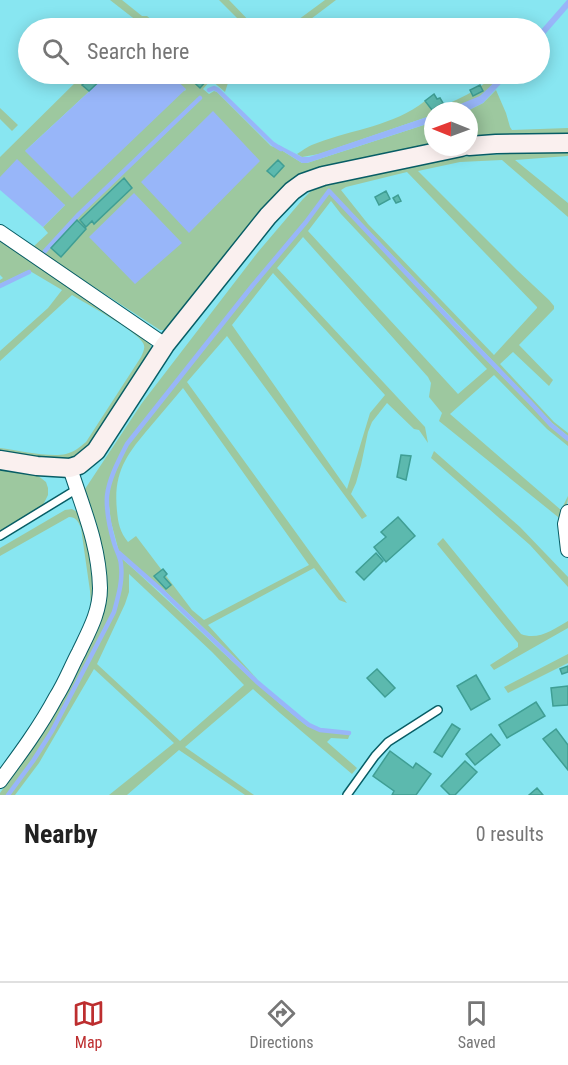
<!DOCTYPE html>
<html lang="en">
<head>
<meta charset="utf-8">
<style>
  body { margin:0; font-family:"Roboto Condensed",sans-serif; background:#f2f2f2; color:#222 }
  .compass { position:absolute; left:424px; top:102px; width:54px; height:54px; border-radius:50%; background:#fff; box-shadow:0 3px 15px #0003; rotate:271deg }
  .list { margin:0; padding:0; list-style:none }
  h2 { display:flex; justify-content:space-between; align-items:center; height:78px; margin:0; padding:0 24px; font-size:26px }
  h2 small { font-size:20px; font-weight:400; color:#767676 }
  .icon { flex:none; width:33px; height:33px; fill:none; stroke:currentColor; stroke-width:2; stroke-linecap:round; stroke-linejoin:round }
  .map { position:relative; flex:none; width:568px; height:795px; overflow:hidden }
  .search { position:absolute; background:#fff; box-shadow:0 3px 15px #0003; left:18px; right:18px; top:18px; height:66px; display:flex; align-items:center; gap:15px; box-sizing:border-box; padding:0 21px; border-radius:33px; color:#767676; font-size:22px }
  .sheet { height:186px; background:#fff }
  nav { display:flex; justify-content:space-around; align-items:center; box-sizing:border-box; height:84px; border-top:2px solid #e0e0e0; background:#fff; font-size:16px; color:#767676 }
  nav a { display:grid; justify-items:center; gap:3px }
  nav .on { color:#bd2e2f }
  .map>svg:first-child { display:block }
  .green { fill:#9dc89f; fill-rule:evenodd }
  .water { fill:#98b6f9 }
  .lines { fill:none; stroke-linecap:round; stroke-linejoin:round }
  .stream { stroke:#98b6f9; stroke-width:4.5 }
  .building { fill:#5cb9ae; stroke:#3f9e94; stroke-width:1.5 }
  .lane-casing { stroke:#075d65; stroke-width:10 }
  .street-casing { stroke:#075d65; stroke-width:16 }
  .secondary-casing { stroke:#075d65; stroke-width:21 }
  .lane { stroke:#fff; stroke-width:7 }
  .street { stroke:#fff; stroke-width:14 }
  .secondary { stroke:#faf0ef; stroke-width:18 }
</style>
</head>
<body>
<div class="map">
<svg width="568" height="795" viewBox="0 0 568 795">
  <rect width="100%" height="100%" fill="#88e6f1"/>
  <!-- green -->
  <path class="green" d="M 110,0 L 122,0 L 142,16 L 147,16 L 162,28 L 130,28 L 137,21 Z
    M 219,0 L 229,0 L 256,28 L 247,28 Z
    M 325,0 L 336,0 L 299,28 L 287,28 Z
    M 84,74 L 108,74 L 25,151 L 186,90 L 170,74 L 214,74 L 221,79 L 231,74 L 240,74 L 228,83 L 225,92 L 211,80 L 203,89 L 209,94 L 214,91 L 217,92 L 271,146 L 278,148 L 302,163 L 307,163 L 433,122 L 433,147 L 276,196 L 263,208 L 170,328 L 166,330 L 160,330 L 33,247 L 48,233 L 43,227 L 65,205 L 0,177 L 0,157 ZM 200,97 L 201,99 L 79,215 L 46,251 L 44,250 L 78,213 Z
    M 495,74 L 503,74 C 495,81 487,91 479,97 C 467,105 447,111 433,111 L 433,115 L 319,154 L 302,157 L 297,154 C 303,150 310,145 317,143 C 354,129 393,126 425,101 L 433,110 C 456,100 478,92 495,74 Z
    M 496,90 L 506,113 L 510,127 L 512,130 L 568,128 L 568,137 L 469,142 L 469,111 L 467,111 L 483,103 Z
    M 0,108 L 18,125 L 12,131 L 0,119 Z
    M 568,150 L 568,156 L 515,160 L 568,203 L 568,217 L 502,160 L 460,162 L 418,171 L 517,270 L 549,300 L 554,306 L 554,309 L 519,345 L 553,380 L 549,386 L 513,352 L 500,364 L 554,422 L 568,433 L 568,436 L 552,423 L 329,189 L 322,200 L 252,285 L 126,443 L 114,467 L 108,487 L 106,498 L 109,523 L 114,544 L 120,563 L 121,577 L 113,611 L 51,730 L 32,761 L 7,795 L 0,795 L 0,793 L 35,744 L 67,688 L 97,631 L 105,609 L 106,597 L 101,544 L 97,525 L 85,489 L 142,403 L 258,252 L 303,199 L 310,192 L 318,187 L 458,157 ZM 407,172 L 537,307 L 537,308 L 494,355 L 368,224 L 341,190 L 346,187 Z
    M 329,192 L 454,327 L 550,425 L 568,440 L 568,446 L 547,429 L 494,375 L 450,414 L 561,510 L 568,496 C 568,506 563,514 562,524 L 558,517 L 439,421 L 442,413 L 429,397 L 431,383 L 428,377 L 303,237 L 277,268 L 425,427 L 428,443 L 419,430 L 414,429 L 387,403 L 372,422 L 368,432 L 361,465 L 356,483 L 351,494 L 367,516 L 362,519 L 227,336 L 187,382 L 347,603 L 339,600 L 314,568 L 208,625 L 258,680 L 163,589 L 119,552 L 111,522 L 108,498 L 110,488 L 116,468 L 128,444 L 254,286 L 306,223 ZM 331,201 L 341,214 L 487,369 L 458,394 L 308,231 ZM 273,273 L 385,395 L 370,413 L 347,489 L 232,325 ZM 183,388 L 309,565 L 204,620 L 192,610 L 136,536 L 128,542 C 120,532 118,523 117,511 C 113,473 126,455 150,427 C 161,414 172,401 183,388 Z
    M 0,241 L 125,323 L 149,342 L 151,345 L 149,360 L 91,446 L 75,458 L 67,460 L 0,455 L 0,448 C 17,450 50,458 66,454 C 74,452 80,447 86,442 L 141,357 C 143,352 146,348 143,343 C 138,332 85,303 72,295 L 0,361 L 0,351 L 48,308 L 62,290 L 30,271 L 27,271 L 0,284 L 0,280 L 3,278 L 0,275 Z
    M 434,451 L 520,527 L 568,577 L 568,587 L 530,545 L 431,458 Z
    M 0,470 L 37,475 L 46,482 L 48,488 L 48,495 L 42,507 L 0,531 Z
    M 72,509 L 79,513 C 86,537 99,585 91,609 L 90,591 L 81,528 C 78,521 76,517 69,517 L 0,556 L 0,548 L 65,510 Z
    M 443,538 L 521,634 C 538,641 554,629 568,621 L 568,628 L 494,670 L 490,665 L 518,647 L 518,643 L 437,544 Z
    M 120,557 C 183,612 241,674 307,726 C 321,733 335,733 350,734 L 348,739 L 331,738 L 327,742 L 357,768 L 352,774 L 280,713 L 253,689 L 185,747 L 254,795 L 245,795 L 179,750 L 127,795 L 109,795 L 174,743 L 94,669 L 39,763 L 15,795 L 10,795 C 25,774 40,753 53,730 C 66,707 78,684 89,660 C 104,630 132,592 120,557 ZM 129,574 L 212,652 L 244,685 L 180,741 L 97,664 L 125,604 L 129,592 Z
    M 568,654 L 568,663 L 508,693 L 504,687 Z"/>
  <!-- water -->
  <path class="water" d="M 567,0 L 568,0 L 568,8 L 540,40 L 540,31 Z
    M 108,74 L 170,74 L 186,89 L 72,198 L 25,151 Z
    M 503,74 L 510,74 L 483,103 L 467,111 L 443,111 L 480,96 Z
    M 213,111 L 260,161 L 189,233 L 141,182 Z
    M 433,115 L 433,122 L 307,163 L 302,163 L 278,148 L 279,145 L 302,157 L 309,157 Z
    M 17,159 L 65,205 L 43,227 L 0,190 L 0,177 Z
    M 134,193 L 182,243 L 135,284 L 89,237 Z"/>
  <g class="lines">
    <!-- stream -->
    <path class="stream" d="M 209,90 L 214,88 L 218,90 L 273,144 L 281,149
      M 45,251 L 79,214 L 200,98
      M 0,286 L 29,272
      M 119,553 L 160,589 L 257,682 L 300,718 L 309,725 L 320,730 L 349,733
      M 8,795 L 33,761 L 52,731 L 114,612 C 118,597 123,581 121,565 C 121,558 116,550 114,543 C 110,529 106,511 107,496 C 109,478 119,460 127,444 L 253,285 L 306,222 L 329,191 L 455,325 L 530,402 L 551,425 L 568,439"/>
  </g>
  <!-- building -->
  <path class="building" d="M 95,74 L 107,74 L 89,91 L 82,85 Z
    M 185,74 L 203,74 L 208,79 L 200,88 Z
    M 480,85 L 483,91 L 473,96 L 470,90 Z
    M 434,94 L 437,99 L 440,98 L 443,103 L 432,110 L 425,101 Z
    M 278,160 L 284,166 L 274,177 L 267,171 Z
    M 124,178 L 132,188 L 94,224 L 92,221 L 86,227 L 80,220 Z
    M 386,191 L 390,199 L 379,205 L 375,197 Z
    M 398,195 L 401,201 L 396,203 L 393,198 Z
    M 77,220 L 86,229 L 61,257 L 51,248 Z
    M 401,455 L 411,456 L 406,480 L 397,477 Z
    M 398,517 L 415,536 L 386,562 L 374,547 L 386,537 L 381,532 Z
    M 376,553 L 383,561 L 364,580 L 356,572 Z
    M 163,569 L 167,574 L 164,577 L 171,585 L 166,589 L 154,576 Z
    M 568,666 L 568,672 L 562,674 L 560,669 Z
    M 377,669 L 395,688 L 385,697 L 367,678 Z
    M 476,675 L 490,699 L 471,710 L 457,686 Z
    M 568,686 L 568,705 L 553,706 L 551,688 Z
    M 536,702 L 545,716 L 507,738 L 499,725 Z
    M 452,724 L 460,729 L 442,757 L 434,752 Z
    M 556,729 L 568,745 L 568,770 L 543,739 Z
    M 491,734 L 500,745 L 475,765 L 466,754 Z
    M 390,751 L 413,768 L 416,763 L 431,774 L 416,795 L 392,795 L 394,791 L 373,776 Z
    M 465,761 L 477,772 L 455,795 L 450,795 L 441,786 Z
    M 537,788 L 543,795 L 529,795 Z"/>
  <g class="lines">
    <defs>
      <path id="lane" d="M 0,536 L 77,489
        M 347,795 L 375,756 L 388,742 L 438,710"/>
      <path id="street" d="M 0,232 L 165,345
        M 568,512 L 565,524 L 568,550
        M 0,781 C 20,754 40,727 56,697 C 65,683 71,667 79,652 C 89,631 100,612 100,588 C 99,544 83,509 70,468"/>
      <path id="secondary" d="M 469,146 L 496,144 L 568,143
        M 0,460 L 37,466 L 70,468 L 79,465 L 96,451 L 165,345 L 268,216 L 292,191 L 303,183 L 323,176 L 461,147"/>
    </defs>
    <!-- lane casing -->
    <use href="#lane" class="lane-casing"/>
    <!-- street casing -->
    <use href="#street" class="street-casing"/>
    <!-- secondary casing -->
    <use href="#secondary" class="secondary-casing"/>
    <!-- lane -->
    <use href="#lane" class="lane"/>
    <!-- street -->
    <use href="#street" class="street"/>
    <!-- secondary -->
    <use href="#secondary" class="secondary"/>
  </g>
</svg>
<svg class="compass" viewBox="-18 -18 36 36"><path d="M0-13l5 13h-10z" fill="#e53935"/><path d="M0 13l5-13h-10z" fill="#767676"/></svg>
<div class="search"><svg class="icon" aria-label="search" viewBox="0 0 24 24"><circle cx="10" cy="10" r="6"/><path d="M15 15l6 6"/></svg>Search here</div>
</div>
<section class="sheet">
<h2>Nearby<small>0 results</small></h2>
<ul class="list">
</ul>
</section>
<nav>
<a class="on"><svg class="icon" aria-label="map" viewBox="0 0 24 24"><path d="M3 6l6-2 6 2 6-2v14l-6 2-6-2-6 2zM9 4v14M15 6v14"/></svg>Map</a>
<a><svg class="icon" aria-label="directions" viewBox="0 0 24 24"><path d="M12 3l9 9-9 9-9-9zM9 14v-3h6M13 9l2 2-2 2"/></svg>Directions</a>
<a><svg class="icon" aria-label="saved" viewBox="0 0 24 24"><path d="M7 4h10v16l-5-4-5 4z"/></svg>Saved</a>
</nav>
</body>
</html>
